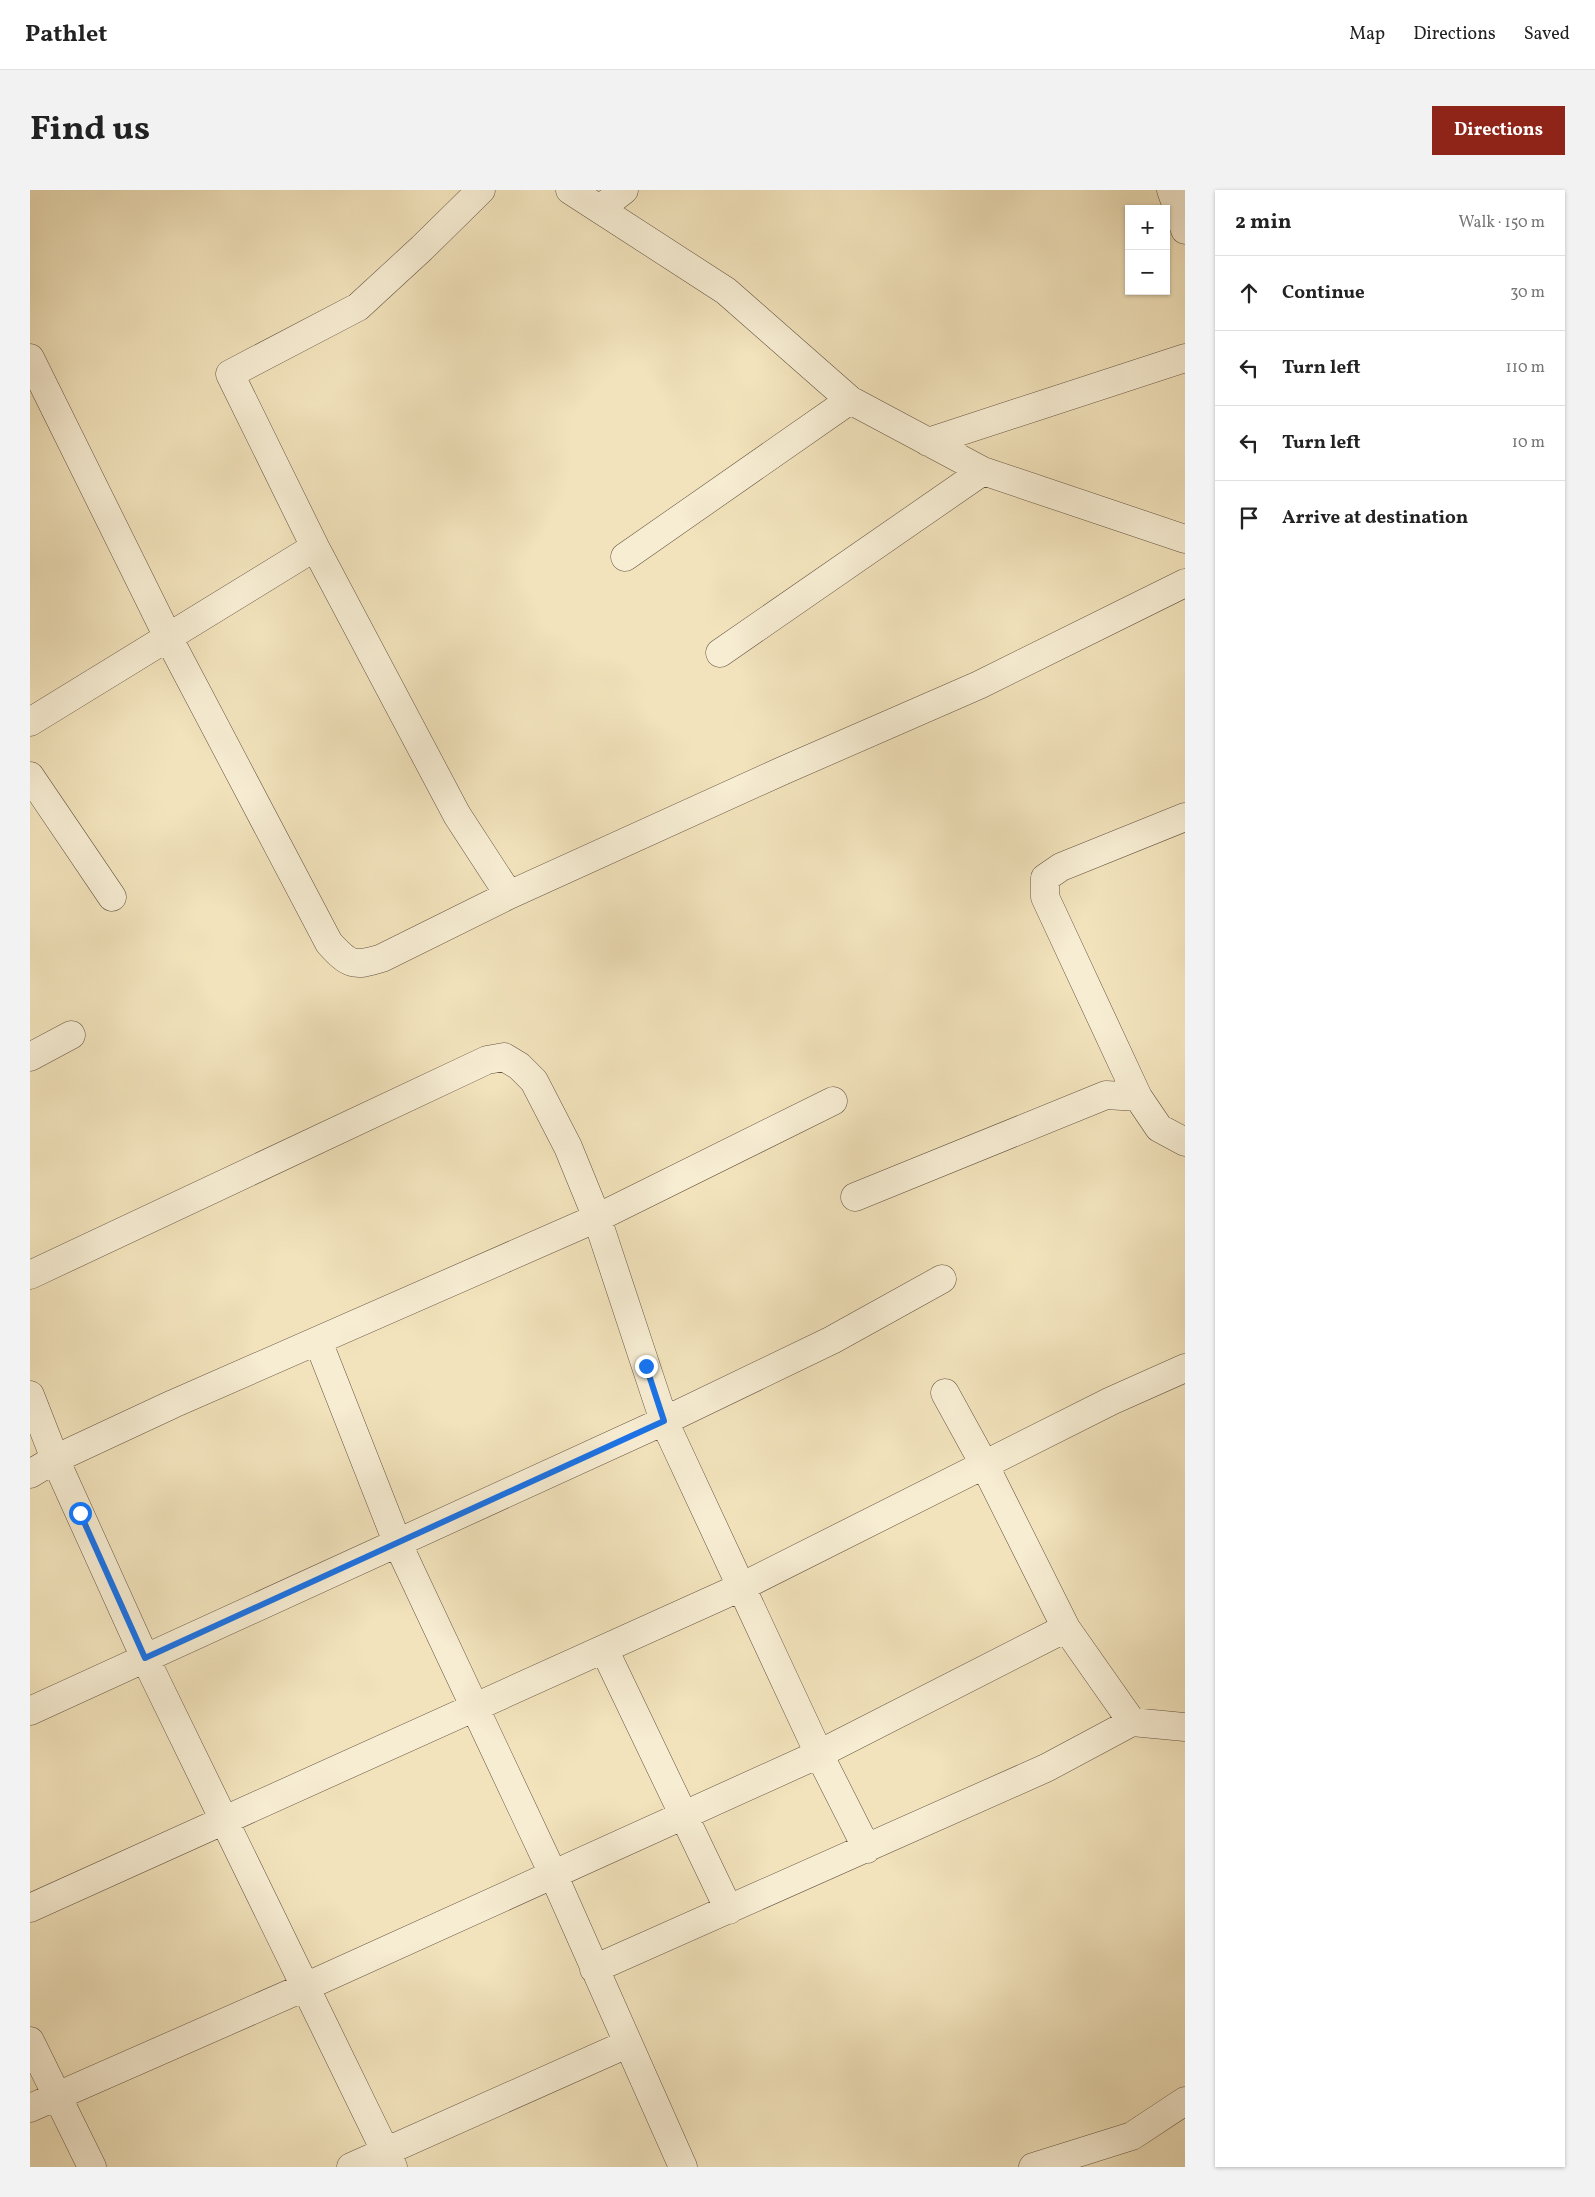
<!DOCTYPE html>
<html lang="en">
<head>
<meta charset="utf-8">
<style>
  body { margin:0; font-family:Vollkorn,serif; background:#f2f2f2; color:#222 }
  .controls { position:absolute; right:15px; top:15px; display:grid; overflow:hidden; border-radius:0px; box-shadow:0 1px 4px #0004 }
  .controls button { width:45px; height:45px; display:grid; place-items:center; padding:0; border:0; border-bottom:1px solid #e0e0e0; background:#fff; color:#222; font:25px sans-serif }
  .stop { position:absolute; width:15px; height:15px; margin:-11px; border:4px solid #1a73e8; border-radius:50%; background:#fff }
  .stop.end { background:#1a73e8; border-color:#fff; box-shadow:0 1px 5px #0008 }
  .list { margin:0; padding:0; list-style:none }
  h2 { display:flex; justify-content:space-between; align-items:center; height:65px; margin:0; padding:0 20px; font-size:21px }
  h2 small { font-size:16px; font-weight:400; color:#767676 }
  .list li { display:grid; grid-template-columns:32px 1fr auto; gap:15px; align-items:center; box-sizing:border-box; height:75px; padding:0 20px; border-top:1px solid #e0e0e0 }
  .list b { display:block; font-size:19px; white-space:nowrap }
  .list em { font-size:16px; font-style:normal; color:#767676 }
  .icon { flex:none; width:28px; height:28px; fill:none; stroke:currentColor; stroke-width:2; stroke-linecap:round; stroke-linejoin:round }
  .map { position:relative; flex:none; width:1155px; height:1977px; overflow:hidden; border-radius:0px }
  header { display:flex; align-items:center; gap:30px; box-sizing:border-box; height:70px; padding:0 25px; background:#fff; border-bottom:1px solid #e0e0e0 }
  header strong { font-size:24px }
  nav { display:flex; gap:28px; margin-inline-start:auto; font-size:18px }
  .intro { display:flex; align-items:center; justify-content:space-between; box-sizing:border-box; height:120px; padding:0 30px }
  h1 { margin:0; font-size:35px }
  .button { padding:12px 22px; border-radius:0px; background:#8f2418; color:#fff; font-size:18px; font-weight:700 }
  main { display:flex; gap:30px; padding:0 30px }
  aside { flex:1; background:#fff; border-radius:0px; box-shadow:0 1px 4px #0004 }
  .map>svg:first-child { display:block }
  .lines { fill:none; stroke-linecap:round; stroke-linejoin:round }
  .minor-casing { stroke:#645340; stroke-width:29 }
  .minor { stroke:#f7edd3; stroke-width:28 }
  .route { stroke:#1a73e8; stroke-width:6 }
</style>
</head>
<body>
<header>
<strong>Pathlet</strong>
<nav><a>Map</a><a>Directions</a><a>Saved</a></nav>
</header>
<div class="intro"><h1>Find us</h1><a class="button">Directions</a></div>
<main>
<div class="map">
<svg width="1155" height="1977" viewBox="0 0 1155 1977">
  <rect width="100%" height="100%" fill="#f2e3bc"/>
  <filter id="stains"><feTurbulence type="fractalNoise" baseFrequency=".004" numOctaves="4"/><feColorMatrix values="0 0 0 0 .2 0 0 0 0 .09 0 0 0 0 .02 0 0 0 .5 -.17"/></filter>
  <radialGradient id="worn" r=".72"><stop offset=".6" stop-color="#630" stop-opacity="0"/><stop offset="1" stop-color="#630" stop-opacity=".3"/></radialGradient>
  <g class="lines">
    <defs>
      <path id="minor" d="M 540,0 L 696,101 L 820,210 L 953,281 L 1155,349
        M 1141,0 L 1155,40
        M 571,18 L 594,0
        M 0,168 L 138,447 L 299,753 C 319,775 323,777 352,768 L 479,705
        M 898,252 L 1155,168
        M 285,357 L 427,625 L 479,705 L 752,581 L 949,495 L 1155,393
        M 595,367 L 820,210
        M 690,463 L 953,281
        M 0,532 L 285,357 L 200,184 L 328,117 L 392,58 L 451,0
        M 0,586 L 82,707
        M 0,867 L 41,845
        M 1108,907 L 1015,707 L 1015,688 L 1031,677 L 1155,627
        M 825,1007 L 1076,905 L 1108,907 L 1129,938 L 1155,952
        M 0,1085 L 457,870 L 474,867 L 489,876 L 504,891 L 538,957 L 567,1028 L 634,1231 L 789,1564 L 837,1659
        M 288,1151 L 367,1352 L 523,1684 L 653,1977
        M 915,1203 L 954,1274 L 1036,1438 L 1102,1532
        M 0,1205 L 25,1269 L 115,1468 L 363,1977
        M 0,1284 L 25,1269 L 143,1214 L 567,1028 L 803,911
        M 574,1459 L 699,1720
        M 0,1521 L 634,1231 L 802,1150 L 912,1089
        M 0,1718 L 711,1397 L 1081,1211 L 1155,1178
        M 564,1779 L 1016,1578 L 1102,1532 L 1155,1537
        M 0,1851 L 62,1977
        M 0,1918 L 275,1797 L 789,1564 L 1036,1438
        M 321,1977 L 597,1854
        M 1003,1977 L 1102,1946 L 1155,1911"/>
    </defs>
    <!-- minor casing -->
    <use href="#minor" class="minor-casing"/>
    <!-- minor -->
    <use href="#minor" class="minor"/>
  </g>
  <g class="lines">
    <!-- route -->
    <path class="route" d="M 50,1323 L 115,1468 L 634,1231 L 616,1176"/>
  </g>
  <rect width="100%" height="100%" filter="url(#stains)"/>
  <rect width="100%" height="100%" fill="url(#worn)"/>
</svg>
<div class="controls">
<button>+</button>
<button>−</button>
</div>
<div class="stop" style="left:50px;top:1323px"></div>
<div class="stop end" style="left:616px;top:1176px"></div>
</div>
<aside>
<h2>2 min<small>Walk · 150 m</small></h2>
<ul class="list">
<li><svg class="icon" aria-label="ahead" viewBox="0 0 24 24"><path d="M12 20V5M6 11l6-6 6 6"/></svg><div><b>Continue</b></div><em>30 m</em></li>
<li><svg class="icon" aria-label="left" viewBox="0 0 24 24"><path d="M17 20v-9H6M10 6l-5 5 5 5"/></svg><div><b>Turn left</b></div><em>110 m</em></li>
<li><svg class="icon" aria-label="left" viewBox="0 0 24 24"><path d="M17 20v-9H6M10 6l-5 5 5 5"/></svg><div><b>Turn left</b></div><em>10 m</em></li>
<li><svg class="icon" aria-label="arrive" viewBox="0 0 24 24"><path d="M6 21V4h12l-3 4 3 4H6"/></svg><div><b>Arrive at destination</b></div></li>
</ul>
</aside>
</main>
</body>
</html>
